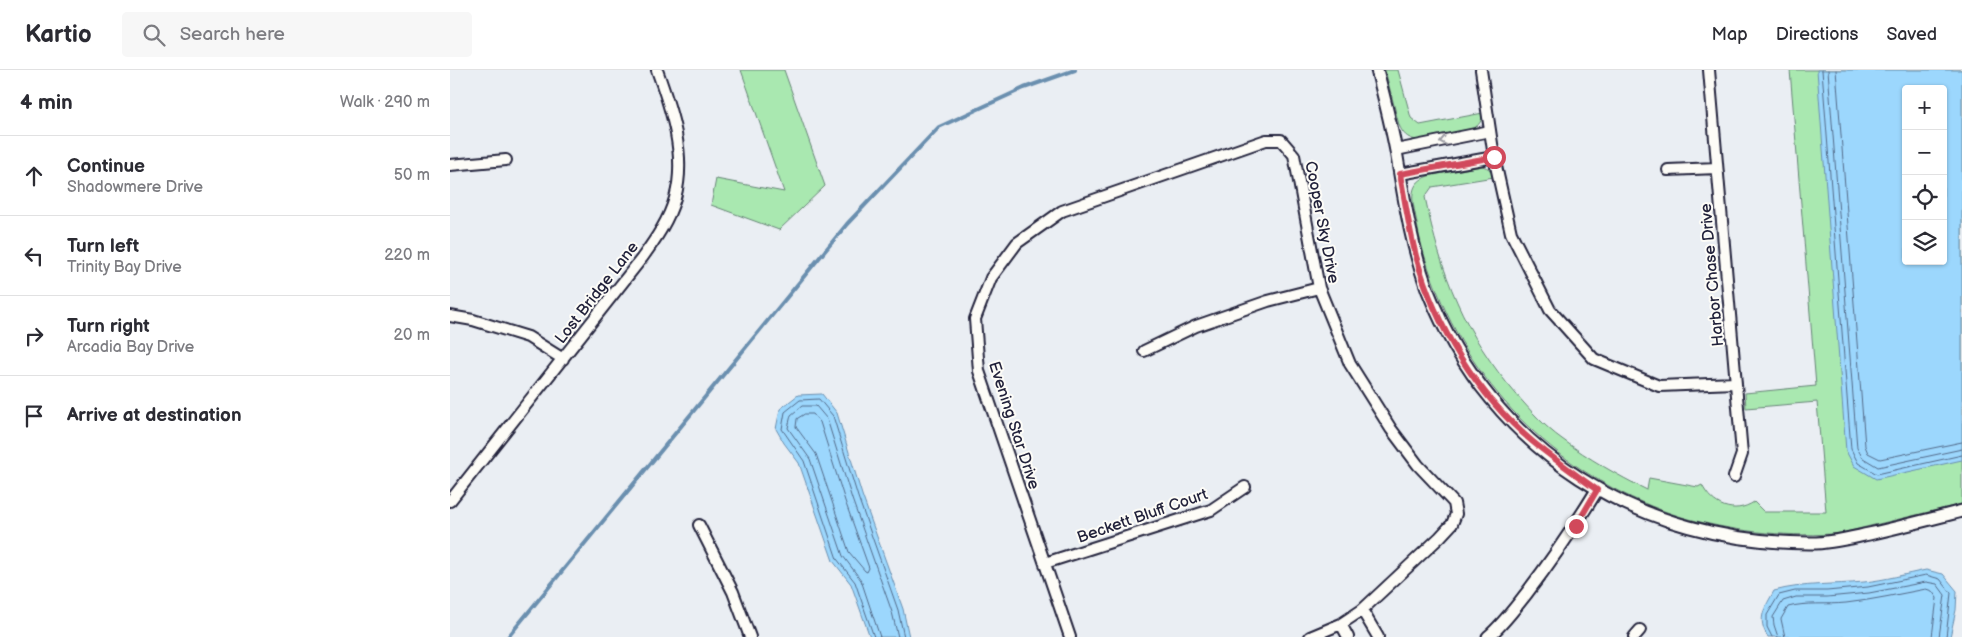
<!DOCTYPE html>
<html lang="en">
<head>
<meta charset="utf-8">
<style>
  body { margin:0; font-family:"Balsamiq Sans",sans-serif; background:#f7f7f7; color:#2b2b33 }
  .controls { position:absolute; right:15px; top:15px; display:grid; overflow:hidden; border-radius:5px; box-shadow:0 1px 4px #0004 }
  .controls button { width:45px; height:45px; display:grid; place-items:center; padding:0; border:0; border-bottom:1px solid #e1e1e2; background:#fff; color:#2b2b33; font:25px sans-serif }
  .stop { position:absolute; width:15px; height:15px; margin:-11px; border:4px solid #d1495b; border-radius:50%; background:#fff }
  .stop.end { background:#d1495b; border-color:#fff; box-shadow:0 1px 5px #0008 }
  .list { margin:0; padding:0; list-style:none }
  h2 { display:flex; justify-content:space-between; align-items:center; height:65px; margin:0; padding:0 20px; font-size:21px }
  h2 small { font-size:16px; font-weight:400; color:#7c7c81 }
  .list li { display:grid; grid-template-columns:32px 1fr auto; gap:15px; align-items:center; box-sizing:border-box; height:80px; padding:0 20px; border-top:1px solid #e1e1e2 }
  .list b { display:block; font-size:19px; white-space:nowrap }
  .list p { margin:0; font-size:16px; white-space:nowrap; color:#7c7c81 }
  .list em { font-size:16px; font-style:normal; color:#7c7c81 }
  .icon { flex:none; width:28px; height:28px; fill:none; stroke:currentColor; stroke-width:2; stroke-linecap:round; stroke-linejoin:round }
  .map { position:relative; flex:none; width:1512px; height:567px; overflow:hidden }
  header { display:flex; align-items:center; gap:30px; box-sizing:border-box; height:70px; padding:0 25px; background:#fff; border-bottom:1px solid #e1e1e2 }
  header strong { font-size:24px }
  nav { display:flex; gap:28px; margin-inline-start:auto; font-size:18px }
  .search { width:350px; height:45px; background:#f7f7f7; display:flex; align-items:center; gap:12px; box-sizing:border-box; padding:0 18px; border-radius:5px; color:#7c7c81; font-size:19px }
  main { display:flex }
  aside { flex:1; background:#fff }
  .map>svg:first-child { display:block }
  .green { fill:#a9e8b0; stroke:#668576; fill-rule:evenodd }
  .water { fill:#9cd7fd; stroke:#6b8faf; fill-rule:evenodd }
  .lines { fill:none; stroke-linecap:round; stroke-linejoin:round }
  .shore { stroke:#536a89; stroke-width:1 }
  .stream { stroke:#6b8faf; stroke-width:4 }
  .minor-casing { stroke:#22223b; stroke-width:14 }
  .tertiary-casing { stroke:#22223b; stroke-width:15 }
  .minor { stroke:#fdfcf7; stroke-width:10 }
  .tertiary { stroke:#fdfcf7; stroke-width:11 }
  .oneway { stroke:#9a9aa2 }
  .route { stroke:#d1495b; stroke-width:6 }
  .labels { text-anchor:middle; stroke-width:4; stroke-linejoin:round; paint-order:stroke }
  .street-label { font-size:16px; fill:#22223b; stroke:#fdfcf7 }
</style>
</head>
<body>
<header>
<strong>Kartio</strong>
<div class="search"><svg class="icon" aria-label="search" viewBox="0 0 24 24"><circle cx="10" cy="10" r="6"/><path d="M15 15l6 6"/></svg>Search here</div>
<nav><a>Map</a><a>Directions</a><a>Saved</a></nav>
</header>
<main>
<aside>
<h2>4 min<small>Walk · 290 m</small></h2>
<ul class="list">
<li><svg class="icon" aria-label="ahead" viewBox="0 0 24 24"><path d="M12 20V5M6 11l6-6 6 6"/></svg><div><b>Continue</b><p>Shadowmere Drive</p></div><em>50 m</em></li>
<li><svg class="icon" aria-label="left" viewBox="0 0 24 24"><path d="M17 20v-9H6M10 6l-5 5 5 5"/></svg><div><b>Turn left</b><p>Trinity Bay Drive</p></div><em>220 m</em></li>
<li><svg class="icon" aria-label="right" viewBox="0 0 24 24"><path d="M7 20v-9h11M14 6l5 5-5 5"/></svg><div><b>Turn right</b><p>Arcadia Bay Drive</p></div><em>20 m</em></li>
<li><svg class="icon" aria-label="arrive" viewBox="0 0 24 24"><path d="M6 21V4h12l-3 4 3 4H6"/></svg><div><b>Arrive at destination</b></div></li>
</ul>
</aside>
<div class="map">
<svg width="1512" height="567" viewBox="0 0 1512 567">
  <rect width="100%" height="100%" fill="#eaeef3"/>
  <filter id="ink" filterUnits="userSpaceOnUse"><feTurbulence type="fractalNoise" baseFrequency=".02" numOctaves="2"/><feDisplacementMap in="SourceGraphic" scale="10" xChannelSelector="R" yChannelSelector="G"/><feConvolveMatrix kernelMatrix="1 2 1 2 8 2 1 2 1" color-interpolation-filters="sRGB"/></filter>
  <g filter="url(#ink)">
    <!-- green -->
    <path class="green" d="M 291,0 L 334,0 L 375,116 L 329,160 L 261,135 L 266,109 L 334,122 Z
      M 935,0 L 948,0 L 961,48 L 970,55 L 1033,43 C 1032,51 1029,55 1023,59 L 966,70 C 957,68 953,64 949,55 Z
      M 1340,0 L 1512,0 L 1512,434 C 1481,441 1451,449 1420,456 C 1407,459 1395,463 1382,464 C 1332,467 1280,461 1232,447 C 1121,413 1031,330 988,223 C 979,201 971,178 967,154 C 964,134 955,115 978,106 L 1032,96 C 1039,98 1042,100 1044,107 L 982,117 L 975,127 C 991,204 1014,264 1066,324 C 1080,340 1095,357 1112,369 C 1139,389 1167,405 1197,420 L 1199,408 L 1248,417 L 1252,415 C 1262,436 1284,445 1304,432 L 1314,442 L 1376,442 L 1367,332 L 1296,338 L 1295,323 L 1366,316 ZM 1456,19 L 1493,19 L 1493,191 L 1456,191 Z"/>
    <!-- water -->
    <path class="water" d="M 1367,0 L 1512,0 L 1512,390 L 1426,409 L 1404,396 L 1396,381 ZM 1456,19 L 1493,19 L 1493,191 L 1456,191 Z
      M 372,324 L 387,343 L 412,425 L 453,539 L 459,567 L 420,567 L 401,514 L 383,491 L 349,393 L 334,373 L 326,359 L 330,339 L 348,325 Z
      M 1476,500 L 1493,504 L 1507,521 L 1506,540 L 1500,567 L 1318,567 C 1306,548 1315,538 1324,521 C 1353,513 1384,515 1414,512 C 1435,510 1456,504 1476,500 Z"/>
    <g class="lines">
      <!-- shore -->
      <path class="shore" d="M 1372,0 L 1401,379 L 1408,393 L 1427,404 L 1512,385
        M 1378,0 L 1407,378 L 1413,388 L 1428,397 L 1512,379
        M 1386,0 L 1415,376 L 1418,383 L 1430,389 L 1512,372
        M 355,344 L 363,344 L 370,352 L 395,431 L 419,498 L 417,502 L 415,501 L 399,482 L 366,384 L 346,357 L 347,349 Z
        M 424,567 L 405,512 L 387,489 L 354,391 L 332,359 L 335,342 L 350,330 L 369,329 L 383,346 L 408,427 L 448,540 L 454,567
        M 430,567 L 411,510 L 393,486 L 360,389 L 338,358 L 341,345 L 352,336 L 366,336 L 377,349 L 402,429 L 442,542 L 448,567
        M 1322,567 L 1317,557 L 1317,545 L 1329,525 L 1345,521 L 1377,521 L 1418,517 L 1476,505 L 1490,509 L 1501,523 L 1496,567
        M 1328,567 L 1324,555 L 1323,547 L 1333,531 L 1346,527 L 1377,527 L 1419,523 L 1476,512 L 1487,514 L 1495,525 L 1489,567
        M 1335,567 L 1331,549 L 1338,537 C 1356,532 1377,535 1396,533 C 1423,530 1449,524 1476,519 L 1482,521 L 1487,528 L 1482,567"/>
      <!-- stream -->
      <path class="stream" d="M 58,567 L 397,154 L 489,57 L 574,18 L 625,0"/>
      <defs>
        <path id="minor" d="M 1031,0 L 1044,87 L 1061,163 L 1100,240 L 1144,289 L 1209,316 L 1285,313
          M 1259,0 L 1292,384 L 1284,407
          M 946,80 L 1040,61
          M 0,95 L 56,90
          M 1218,100 L 1267,98
          M 950,104 L 1044,87
          M 0,246 L 23,250 L 78,267 L 113,289
          M 694,281 L 746,256 L 818,231 L 869,218
          M 0,431 L 192,188 C 205,170 219,150 225,128 C 237,85 221,39 207,0
          M 249,455 L 283,522 L 300,567
          M 595,493 L 761,440 L 795,417
          M 912,540 L 928,567
          M 891,554 L 898,567
          M 620,567 L 529,301 L 525,249 L 541,208 L 567,173 L 612,141 L 816,70 L 831,70 L 844,85 L 869,218 L 900,294 L 941,359 L 968,395 L 1004,433 L 1006,444 L 1002,454 L 990,467 L 912,540 L 891,554 L 860,567
          M 1184,567 L 1190,560"/>
        <path id="tertiary" d="M 927,0 C 934,27 941,54 946,81 C 954,128 961,176 978,221 C 1042,383 1191,474 1362,473 C 1381,473 1400,468 1419,464 C 1450,457 1481,449 1512,441
          M 1038,567 C 1053,554 1064,539 1076,524 C 1102,490 1125,456 1147,420"/>
      </defs>
      <!-- minor casing -->
      <use href="#minor" class="minor-casing"/>
      <!-- tertiary casing -->
      <use href="#tertiary" class="tertiary-casing"/>
      <!-- minor -->
      <use href="#minor" class="minor"/>
      <!-- tertiary -->
      <use href="#tertiary" class="tertiary"/>
    </g>
    <!-- one-way arrows -->
    <defs><path id="oneway-chevron" d="M-2-3.5L2.5 0L-2 3.5" fill="none" stroke-width="1.6" stroke-linecap="round" stroke-linejoin="round" transform="scale(1.25)"/></defs>
    <use class="oneway" href="#oneway-chevron" transform="translate(993 71) rotate(169)"/>
  </g>
  <g class="lines" filter="url(#ink)">
    <!-- route -->
    <path class="route" d="M 1044,87 L 950,104 C 955,131 959,159 966,186 C 985,256 1027,325 1083,372 C 1104,389 1125,404 1147,420 L 1126,456"/>
  </g>
  <g class="labels">
    <!-- street labels -->
    <g class="street-label">
      <text transform="translate(873 152) rotate(79)" y="6">Cooper Sky Drive</text>
      <text transform="translate(1261 205) rotate(-95)" y="6">Harbor Chase Drive</text>
      <text transform="translate(146 222) rotate(-52)" y="6">Lost Bridge Lane</text>
      <text transform="translate(565 355) rotate(72)" y="6">Evening Star Drive</text>
      <text transform="translate(692 445) rotate(-19)" y="6">Beckett Bluff Court</text>
    </g>
  </g>
</svg>
<div class="controls">
<button>+</button>
<button>−</button>
<button><svg class="icon" aria-label="locate" viewBox="0 0 24 24"><circle cx="12" cy="12" r="6"/><path d="M12 2v4M12 18v4M2 12h4M18 12h4"/></svg></button>
<button><svg class="icon" aria-label="layers" viewBox="0 0 24 24"><path d="M12 4l9 5-9 5-9-5zM3 14l9 5 9-5"/></svg></button>
</div>
<div class="stop" style="left:1044px;top:87px"></div>
<div class="stop end" style="left:1126px;top:456px"></div>
</div>
</main>
</body>
</html>
